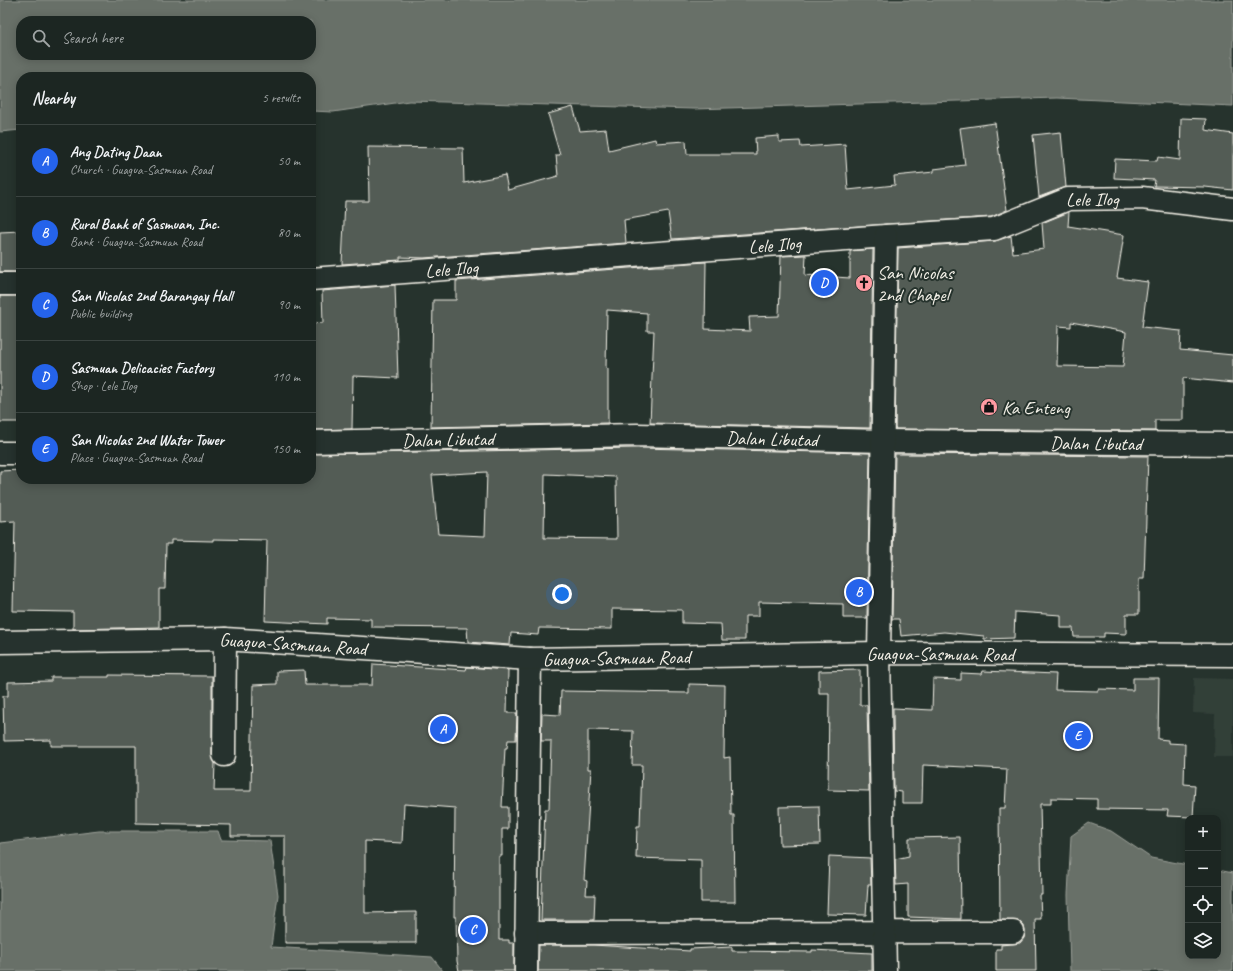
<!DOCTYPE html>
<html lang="en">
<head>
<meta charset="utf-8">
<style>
  body { margin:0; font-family:Caveat,sans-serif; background:#252e2a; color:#f1f3f6 }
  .controls { position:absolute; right:12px; bottom:12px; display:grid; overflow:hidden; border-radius:8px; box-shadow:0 2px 10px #0003 }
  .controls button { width:36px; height:36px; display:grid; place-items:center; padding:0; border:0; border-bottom:1px solid #3a4340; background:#1c2622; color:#f1f3f6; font:20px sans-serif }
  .you { position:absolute; left:562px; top:594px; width:14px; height:14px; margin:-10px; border:3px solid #fff; border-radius:50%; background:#1a73e8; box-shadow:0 0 0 6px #1a73e833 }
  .badge { display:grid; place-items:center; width:26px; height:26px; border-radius:50%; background:#2563eb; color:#fff; font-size:13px; font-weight:700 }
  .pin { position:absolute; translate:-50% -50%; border:2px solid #fff; box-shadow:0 1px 4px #0006 }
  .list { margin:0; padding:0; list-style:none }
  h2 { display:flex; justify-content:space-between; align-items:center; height:52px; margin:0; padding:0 16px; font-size:17px }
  h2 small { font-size:13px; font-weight:400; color:#a0a5a5 }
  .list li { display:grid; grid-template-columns:26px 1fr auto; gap:12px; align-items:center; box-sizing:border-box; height:72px; padding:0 16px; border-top:1px solid #3a4340 }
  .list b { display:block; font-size:15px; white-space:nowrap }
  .list p { margin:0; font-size:13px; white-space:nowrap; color:#a0a5a5 }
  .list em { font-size:13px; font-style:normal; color:#a0a5a5 }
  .icon { flex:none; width:22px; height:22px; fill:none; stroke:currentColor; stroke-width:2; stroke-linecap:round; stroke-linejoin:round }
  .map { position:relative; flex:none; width:1233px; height:971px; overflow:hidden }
  .search { position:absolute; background:#1c2622; box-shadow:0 2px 10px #0003; left:16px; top:16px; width:300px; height:44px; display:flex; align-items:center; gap:10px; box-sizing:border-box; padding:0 14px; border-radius:16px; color:#a0a5a5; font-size:15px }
  .panel { position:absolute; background:#1c2622; box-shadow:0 2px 10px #0003; left:16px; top:72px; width:300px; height:412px; border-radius:16px }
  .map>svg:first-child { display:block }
  .built { fill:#333f39 }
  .water { fill:#676f68; stroke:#9fa39b; fill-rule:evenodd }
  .building { fill:#525c55; stroke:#f4f1e8; fill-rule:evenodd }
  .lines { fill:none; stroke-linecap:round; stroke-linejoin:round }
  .minor-casing { stroke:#f4f1e8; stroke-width:25 }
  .major-casing { stroke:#f4f1e8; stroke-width:25 }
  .minor { stroke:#26332d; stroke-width:22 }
  .major { stroke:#26332d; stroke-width:22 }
  .labels { text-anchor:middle; stroke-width:4; stroke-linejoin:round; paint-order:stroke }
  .street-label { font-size:19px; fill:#f4f1e8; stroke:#26332d }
  .poi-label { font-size:19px; fill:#f4f1e8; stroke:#26332d; text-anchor:start }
</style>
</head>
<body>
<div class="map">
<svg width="1233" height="971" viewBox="0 0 1233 971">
  <rect width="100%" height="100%" fill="#26332d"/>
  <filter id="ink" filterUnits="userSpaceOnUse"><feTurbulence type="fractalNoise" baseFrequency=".025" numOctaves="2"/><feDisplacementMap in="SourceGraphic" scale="8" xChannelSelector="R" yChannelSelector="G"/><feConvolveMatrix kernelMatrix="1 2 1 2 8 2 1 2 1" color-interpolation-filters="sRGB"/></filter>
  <g filter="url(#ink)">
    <!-- built -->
    <path class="built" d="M 1194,678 L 1233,679 L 1233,757 L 1214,757 L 1215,714 L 1193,713 Z"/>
    <!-- water -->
    <path class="water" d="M 0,0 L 1233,0 L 1233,106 L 1057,98 L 694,109 L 409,101 L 333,112 L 311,111 L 311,77 L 21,77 L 21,130 L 0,132 ZM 21,21 L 311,21 L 311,55 L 21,55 Z
      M 1089,823 L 1111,831 L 1151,858 L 1188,865 L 1188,956 L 1218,956 L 1218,870 L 1233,873 L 1233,971 L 1070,971 L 1068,895 L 1071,836 Z
      M 99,831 L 218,831 L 221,840 L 270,841 L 278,895 L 271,947 L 432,957 L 443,971 L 0,971 L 0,843 Z"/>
    <!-- building -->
    <path class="building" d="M 573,107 L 580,131 L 606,129 L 609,150 L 655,139 L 656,143 L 686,141 L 687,154 L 756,154 L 755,138 L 779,136 L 779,142 L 800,141 L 801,147 L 845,144 L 848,190 L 895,185 L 894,176 L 934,172 L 934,169 L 965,165 L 960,128 L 995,123 L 1007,210 L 991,217 L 672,239 L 668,212 L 624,220 L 626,243 L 424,258 L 400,257 L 400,260 L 342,264 L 345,201 L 369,201 L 368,147 L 463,148 L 464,183 L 505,175 L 508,190 L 558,176 L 556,155 L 560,155 L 548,114 Z
      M 1181,118 L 1206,119 L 1205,130 L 1233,134 L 1233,190 L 1205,187 L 1154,186 L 1155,180 L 1114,178 L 1115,159 L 1157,161 L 1158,157 L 1180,160 Z
      M 1061,132 L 1066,187 L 1039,197 L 1033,135 Z
      M 1069,212 L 1068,226 L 1124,235 L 1117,278 L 1148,282 L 1142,327 L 1181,331 L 1180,350 L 1233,355 L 1233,383 L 1183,378 L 1183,420 L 1155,420 L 1155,431 L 895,429 L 898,248 L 995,241 L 1011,236 L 1013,253 L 1044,249 L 1042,223 ZM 1071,322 L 1126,332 L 1123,367 L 1057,366 L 1058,326 L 1071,327 Z
      M 21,231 L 21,272 L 0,272 L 0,232 Z
      M 873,249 L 870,428 L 650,423 L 654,331 L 647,331 L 647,313 L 607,310 L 606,368 L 608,369 L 608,423 L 431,427 L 433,300 L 456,300 L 456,281 L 656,266 L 675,266 L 675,264 L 706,262 L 705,329 L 750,331 L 749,317 L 779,316 L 781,256 L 806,255 L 805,275 L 850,278 L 850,251 Z
      M 395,285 L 398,378 L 353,376 L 352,429 L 311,430 L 311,324 L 323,323 L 322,291 Z
      M 0,296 L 21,296 L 21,422 L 0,422 Z
      M 637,448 L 870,453 L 867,618 L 843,618 L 843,604 L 759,602 L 759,616 L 745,616 L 745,640 L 722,640 L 721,624 L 682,623 L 682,610 L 612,609 L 612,629 L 539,628 L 538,635 L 511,633 L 510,645 L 468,642 L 467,628 L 371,627 L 371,619 L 327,618 L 327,624 L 265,621 L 267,540 L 213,539 L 213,541 L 171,540 L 171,544 L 166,544 L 165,589 L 159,589 L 159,627 L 73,629 L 73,612 L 13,611 L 15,521 L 0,522 L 0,471 L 21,470 L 21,479 L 311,479 L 311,454 ZM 487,472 L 485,536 L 438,534 L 432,475 ZM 545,474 L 616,477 L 617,539 L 544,538 Z
      M 895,454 L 1148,456 L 1144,579 L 1139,579 L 1139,614 L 1126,614 L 1126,634 L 1104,633 L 1104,637 L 1074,637 L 1073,628 L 1061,628 L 1061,615 L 1015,612 L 1014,638 L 984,639 L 984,636 L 944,632 L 901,636 L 899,619 L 892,619 Z
      M 373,664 L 466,670 L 467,667 L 508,670 L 507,713 L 517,713 L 516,740 L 508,740 L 507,748 L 505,748 L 502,807 L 508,807 L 508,829 L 502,829 L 502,856 L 499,856 L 499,940 L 509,940 L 509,943 L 514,943 L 514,971 L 459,971 L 457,961 L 456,917 L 454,917 L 455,808 L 404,804 L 402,843 L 365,841 L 365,913 L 416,912 L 416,943 L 285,943 L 285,836 L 231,836 L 231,825 L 136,823 L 136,746 L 51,746 L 51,740 L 4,741 L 3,696 L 8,696 L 8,682 L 51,681 L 51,677 L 109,677 L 109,675 L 212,676 L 212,755 L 215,763 L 214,791 L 251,791 L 253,685 L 277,684 L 277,671 L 304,670 L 305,685 L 372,685 Z
      M 860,670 L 860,705 L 867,705 L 869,791 L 828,790 L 829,693 L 819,693 L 819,671 Z
      M 983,671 L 1056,674 L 1055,690 L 1098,691 L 1098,689 L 1133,690 L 1133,678 L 1159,678 L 1158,739 L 1168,740 L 1168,743 L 1185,744 L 1184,784 L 1195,785 L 1193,817 L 1167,816 L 1168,810 L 1097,809 L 1097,799 L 1051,798 L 1051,804 L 1040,804 L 1042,895 L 1040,895 L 1041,919 L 1035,919 L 1036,971 L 996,971 L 996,949 L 1001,949 L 1001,945 L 1020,943 L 1024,938 L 1025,932 L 1024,926 L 1019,921 L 1000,920 L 999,808 L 1005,808 L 1007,769 L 923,765 L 922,803 L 902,803 L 902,792 L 894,791 L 893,708 L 932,710 L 933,679 L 961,680 L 961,673 L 982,674 Z
      M 689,684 L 725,685 L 724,758 L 730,757 L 731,815 L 734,815 L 735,902 L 701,902 L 701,860 L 636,858 L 637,826 L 640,826 L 642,765 L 632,765 L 633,731 L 588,730 L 588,769 L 591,769 L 584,880 L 587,881 L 586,895 L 595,895 L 594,920 L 541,920 L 545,809 L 549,809 L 551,741 L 541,741 L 542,714 L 560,715 L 561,691 L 689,693 Z
      M 819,806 L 820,844 L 780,845 L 779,807 Z
      M 960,837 L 961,919 L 908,917 L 908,884 L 896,885 L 895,859 L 909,856 L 909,838 Z
      M 829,856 L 870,858 L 871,885 L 868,885 L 866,915 L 827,914 Z
      M 539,945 L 593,945 L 690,951 L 690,949 L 732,947 L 732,951 L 812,952 L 812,950 L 872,953 L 872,971 L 538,971 Z"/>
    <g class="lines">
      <defs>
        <g id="minor">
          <path id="s1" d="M 311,279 L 886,236 L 994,229 L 1068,199 L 1142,198 L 1233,209"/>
          <path d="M 0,284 L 21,284"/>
          <path id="s2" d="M 311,442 L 637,435 L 884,441 L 1233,444"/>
          <path d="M 0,453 L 21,453"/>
          <path d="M 224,755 L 225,639"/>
          <path d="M 526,933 L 1013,932"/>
          <path d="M 526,971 L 530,659"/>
          <path d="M 885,971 L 879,653 L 886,236"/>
        </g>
        <g id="major">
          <path id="s3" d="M 0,642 L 225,639 L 530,659 L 879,653 L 1233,655"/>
        </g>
      </defs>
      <!-- minor casing -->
      <use href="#minor" class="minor-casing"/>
      <!-- major casing -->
      <use href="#major" class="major-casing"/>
      <!-- minor -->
      <use href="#minor" class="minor"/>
      <!-- major -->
      <use href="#major" class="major"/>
    </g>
  </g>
  <!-- icons -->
  <defs>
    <symbol id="church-disc" viewBox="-11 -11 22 22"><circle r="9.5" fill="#ff9aa2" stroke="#26332d"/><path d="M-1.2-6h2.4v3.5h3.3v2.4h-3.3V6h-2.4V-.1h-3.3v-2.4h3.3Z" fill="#111"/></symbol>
    <symbol id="shop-disc" viewBox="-11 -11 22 22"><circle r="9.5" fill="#ff9aa2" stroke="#26332d"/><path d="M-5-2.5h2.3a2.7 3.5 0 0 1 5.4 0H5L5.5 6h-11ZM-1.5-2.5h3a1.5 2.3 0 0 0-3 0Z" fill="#111"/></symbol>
  </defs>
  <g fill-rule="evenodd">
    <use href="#church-disc" x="854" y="273" width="20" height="20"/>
    <use href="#shop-disc" x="979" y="397" width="20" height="20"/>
  </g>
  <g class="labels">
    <!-- street labels -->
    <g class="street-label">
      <text dy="7" stroke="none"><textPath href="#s1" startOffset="789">Lele Ilog</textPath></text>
      <text dy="7" stroke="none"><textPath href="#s1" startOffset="465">Lele Ilog</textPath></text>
      <text dy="7" stroke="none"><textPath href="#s1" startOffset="141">Lele Ilog</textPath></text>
      <text dy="7" stroke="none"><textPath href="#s2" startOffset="461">Dalan Libutad</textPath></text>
      <text dy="7" stroke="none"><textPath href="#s2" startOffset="137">Dalan Libutad</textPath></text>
      <text dy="7" stroke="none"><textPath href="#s2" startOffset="785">Dalan Libutad</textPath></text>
      <text dy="7" stroke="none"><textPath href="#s3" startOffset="293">Guagua-Sasmuan Road</textPath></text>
      <text dy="7" stroke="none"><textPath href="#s3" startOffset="941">Guagua-Sasmuan Road</textPath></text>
      <text dy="7" stroke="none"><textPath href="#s3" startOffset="617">Guagua-Sasmuan Road</textPath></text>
    </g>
    <!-- poi labels -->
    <g class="poi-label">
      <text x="877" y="279">San Nicolas<tspan x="877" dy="22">2nd Chapel</tspan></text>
      <text x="1002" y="414">Ka Enteng</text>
    </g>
  </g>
</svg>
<div class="controls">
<button>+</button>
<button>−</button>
<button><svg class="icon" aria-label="locate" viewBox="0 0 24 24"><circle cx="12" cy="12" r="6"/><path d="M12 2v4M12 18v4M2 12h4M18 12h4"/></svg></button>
<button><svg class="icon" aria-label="layers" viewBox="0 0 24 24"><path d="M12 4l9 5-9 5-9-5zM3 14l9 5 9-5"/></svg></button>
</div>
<div class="you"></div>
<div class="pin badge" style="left:443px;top:729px">A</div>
<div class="pin badge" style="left:859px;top:592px">B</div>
<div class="pin badge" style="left:473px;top:930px">C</div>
<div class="pin badge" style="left:824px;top:283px">D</div>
<div class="pin badge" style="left:1078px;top:736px">E</div>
<div class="search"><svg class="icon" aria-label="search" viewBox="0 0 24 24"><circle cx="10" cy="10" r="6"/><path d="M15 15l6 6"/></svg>Search here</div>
<section class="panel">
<h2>Nearby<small>5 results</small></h2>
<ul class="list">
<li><span class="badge">A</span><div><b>Ang Dating Daan</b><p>Church · Guagua-Sasmuan Road</p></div><em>50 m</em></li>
<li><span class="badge">B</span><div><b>Rural Bank of Sasmuan, Inc.</b><p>Bank · Guagua-Sasmuan Road</p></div><em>80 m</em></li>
<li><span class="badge">C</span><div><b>San Nicolas 2nd Barangay Hall</b><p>Public building</p></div><em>90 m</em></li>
<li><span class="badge">D</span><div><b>Sasmuan Delicacies Factory</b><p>Shop · Lele Ilog</p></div><em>110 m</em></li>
<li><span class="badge">E</span><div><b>San Nicolas 2nd Water Tower</b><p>Place · Guagua-Sasmuan Road</p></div><em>150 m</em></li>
</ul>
</section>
</div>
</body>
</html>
